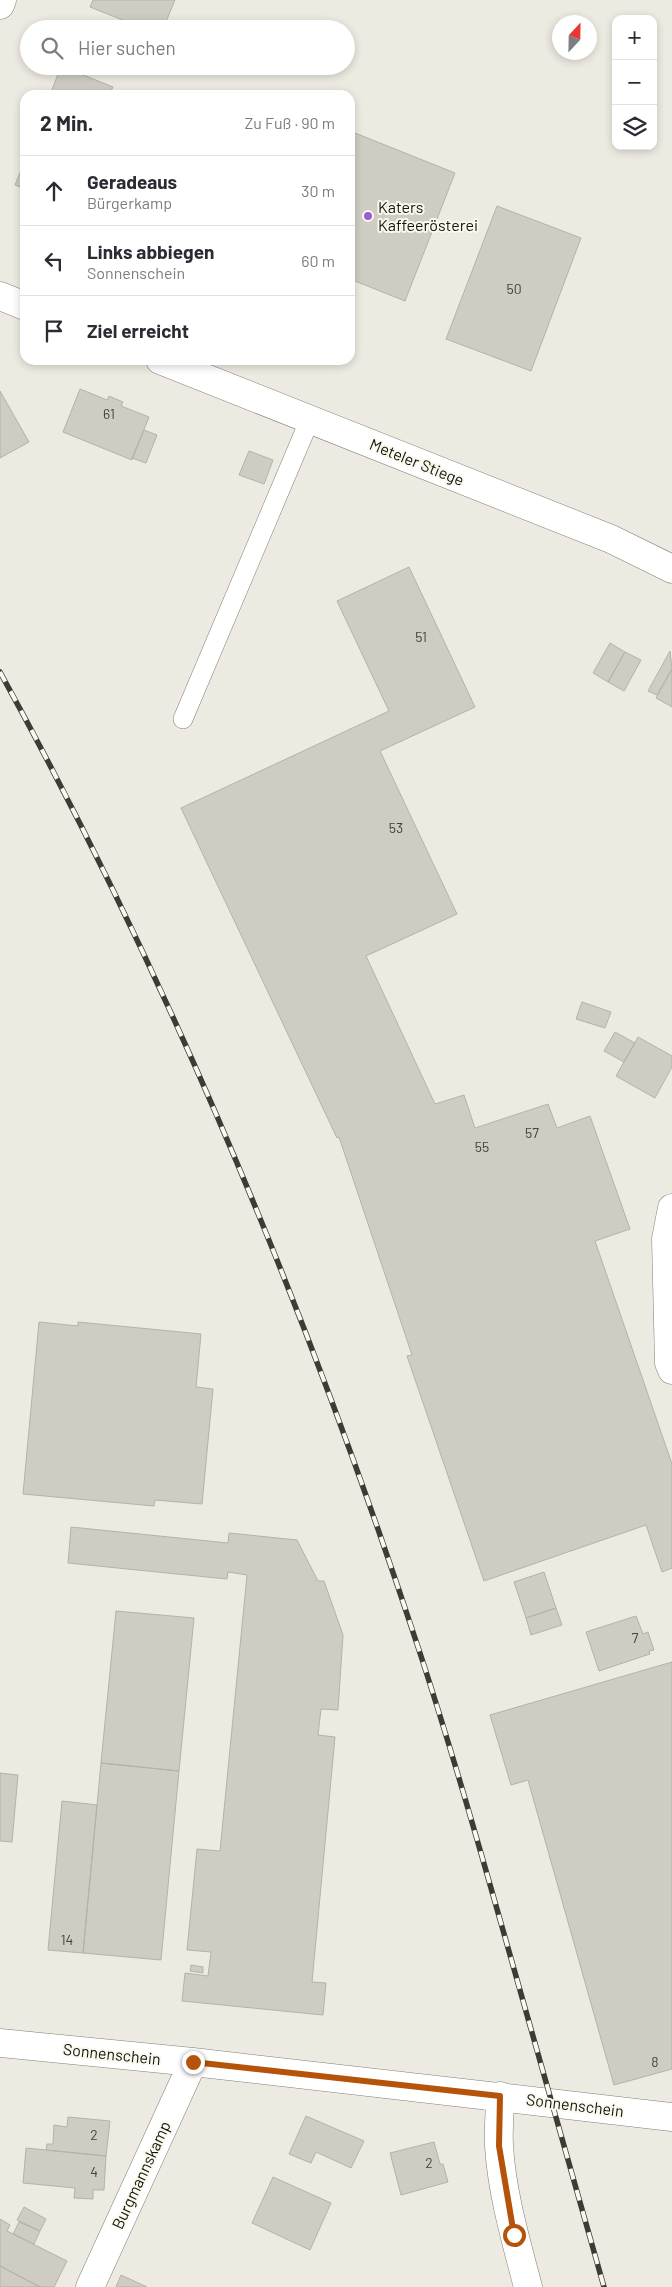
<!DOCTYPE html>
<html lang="de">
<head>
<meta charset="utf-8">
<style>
  body { margin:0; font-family:Barlow,sans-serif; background:#f2f2f3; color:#2b2b33 }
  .controls { position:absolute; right:15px; top:15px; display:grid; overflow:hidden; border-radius:10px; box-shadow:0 2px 8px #0003 }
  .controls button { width:45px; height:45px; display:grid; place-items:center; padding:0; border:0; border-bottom:1px solid #e1e1e2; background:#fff; color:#2b2b33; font:25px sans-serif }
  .compass { position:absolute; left:552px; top:15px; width:45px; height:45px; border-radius:50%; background:#fff; box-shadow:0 2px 8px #0003; rotate:22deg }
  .stop { position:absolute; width:15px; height:15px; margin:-11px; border:4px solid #b45309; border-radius:50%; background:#fff }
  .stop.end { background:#b45309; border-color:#fff; box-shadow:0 1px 5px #0008 }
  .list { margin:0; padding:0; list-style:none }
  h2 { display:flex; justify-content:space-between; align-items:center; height:65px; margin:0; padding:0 20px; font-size:21px }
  h2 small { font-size:16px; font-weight:400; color:#7c7c81 }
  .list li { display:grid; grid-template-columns:32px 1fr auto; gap:15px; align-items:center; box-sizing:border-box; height:70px; padding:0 20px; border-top:1px solid #e1e1e2 }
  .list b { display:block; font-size:19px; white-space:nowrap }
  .list p { margin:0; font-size:16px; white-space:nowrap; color:#7c7c81 }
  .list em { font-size:16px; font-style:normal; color:#7c7c81 }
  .icon { flex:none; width:28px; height:28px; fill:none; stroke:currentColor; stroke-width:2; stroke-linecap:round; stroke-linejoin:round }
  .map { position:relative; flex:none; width:672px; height:2287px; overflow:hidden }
  .search { position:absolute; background:#fff; box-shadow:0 2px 8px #0003; left:20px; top:20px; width:335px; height:55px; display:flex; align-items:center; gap:12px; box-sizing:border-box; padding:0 18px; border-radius:28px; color:#7c7c81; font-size:19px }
  .panel { position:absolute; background:#fff; box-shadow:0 2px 8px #0003; left:20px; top:90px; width:335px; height:275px; border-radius:15px }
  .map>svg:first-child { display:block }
  .building { fill:#cfcdc3; stroke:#b5b2a9 }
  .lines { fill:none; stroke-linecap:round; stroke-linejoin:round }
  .lane-casing { stroke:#827f77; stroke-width:20 }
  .street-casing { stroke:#827f77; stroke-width:29 }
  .lane { stroke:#fff; stroke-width:19 }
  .street { stroke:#fff; stroke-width:28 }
  .rail-casing { stroke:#3c3c36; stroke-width:5.5 }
  .rail { stroke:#fbf8ee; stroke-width:4; stroke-dasharray:11; stroke-linecap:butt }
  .route { stroke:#b45309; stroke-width:6 }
  .poi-dot { fill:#955cd4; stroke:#fbf8ee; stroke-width:2 }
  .labels { text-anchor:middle; stroke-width:4; stroke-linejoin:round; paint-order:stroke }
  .number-label { font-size:14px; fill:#43423d }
  .poi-label { font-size:16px; fill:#141410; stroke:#fbf8ee; text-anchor:start }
  .street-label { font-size:16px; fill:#141410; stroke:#fbf8ee }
</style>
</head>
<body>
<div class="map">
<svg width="672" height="2287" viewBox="0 0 672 2287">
  <rect width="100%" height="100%" fill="#edebe1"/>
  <!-- building -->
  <path class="building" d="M 93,0 L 175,0 L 163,29 L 145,29 L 90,7 Z
    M 61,66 L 113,87 L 109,95 L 50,95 Z
    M 350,131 L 455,173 L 405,301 L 350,279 Z
    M 25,160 L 25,189 L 15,185 Z
    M 497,206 L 581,238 L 531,371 L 446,339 Z
    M 80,389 L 107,400 L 109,396 L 123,402 L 121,406 L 149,417 L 132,460 L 63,432 Z
    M 0,391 L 29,442 L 0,458 Z
    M 144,430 L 157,435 L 146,463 L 132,458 Z
    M 249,451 L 273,460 L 264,484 L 239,475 Z
    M 409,567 L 475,707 L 380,751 L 457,914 L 366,956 L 435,1104 L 464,1095 L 475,1128 L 548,1104 L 557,1128 L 590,1116 L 630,1229 L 595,1241 L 672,1464 L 672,1568 L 662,1572 L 646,1525 L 484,1581 L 407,1356 L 412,1355 L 339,1137 L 337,1138 L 181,808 L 389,711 L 337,601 Z
    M 610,643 L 625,652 L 608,682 L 593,673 Z
    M 670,651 L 672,669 L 657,695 L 648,691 Z
    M 625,652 L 641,660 L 624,691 L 608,682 Z
    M 672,669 L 672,707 L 656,698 Z
    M 582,1002 L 611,1012 L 605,1028 L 576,1019 Z
    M 615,1032 L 635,1043 L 624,1062 L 604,1051 Z
    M 638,1037 L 672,1056 L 672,1067 L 655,1098 L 616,1076 Z
    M 39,1322 L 78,1326 L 78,1322 L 201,1334 L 196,1387 L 213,1389 L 202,1504 L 155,1500 L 154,1506 L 23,1494 Z
    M 71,1527 L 228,1543 L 229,1533 L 297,1540 L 318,1581 L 324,1581 L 343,1635 L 338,1710 L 321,1709 L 318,1735 L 335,1737 L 312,1982 L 326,1983 L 323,2015 L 182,2001 L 185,1973 L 208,1976 L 211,1952 L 187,1950 L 197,1849 L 220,1851 L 247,1575 L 228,1572 L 227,1579 L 68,1563 Z
    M 544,1572 L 556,1608 L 526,1618 L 514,1582 Z
    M 556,1608 L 562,1625 L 531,1635 L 526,1618 Z
    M 116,1611 L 194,1618 L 179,1771 L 101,1763 Z
    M 636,1616 L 643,1634 L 648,1632 L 654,1650 L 649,1651 L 650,1654 L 599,1671 L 586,1632 Z
    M 672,1662 L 672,2069 L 614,2085 L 528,1780 L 511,1785 L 490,1715 Z
    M 101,1763 L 179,1771 L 161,1960 L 83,1953 Z
    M 0,1773 L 18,1775 L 12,1842 L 0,1841 Z
    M 62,1801 L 97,1805 L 83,1953 L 48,1950 Z
    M 191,1965 L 203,1967 L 203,1973 L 190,1971 Z
    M 306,2116 L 364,2141 L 351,2168 L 316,2152 L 311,2163 L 289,2154 Z
    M 68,2117 L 110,2121 L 106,2156 L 46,2150 L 47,2144 L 53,2144 L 54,2125 L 67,2127 Z
    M 434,2142 L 440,2164 L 443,2164 L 448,2182 L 401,2195 L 390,2153 Z
    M 26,2148 L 106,2156 L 104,2190 L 93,2190 L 93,2199 L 74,2198 L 75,2188 L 23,2183 Z
    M 273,2177 L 331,2203 L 310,2250 L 252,2223 Z
    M 24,2207 L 46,2219 L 40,2231 L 17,2220 Z
    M 0,2219 L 10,2225 L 7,2231 L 67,2261 L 54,2287 L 40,2287 L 0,2266 Z
    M 19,2222 L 40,2231 L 34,2244 L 13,2234 Z
    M 0,2266 L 40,2287 L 0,2287 Z
    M 121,2275 L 147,2287 L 116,2287 Z"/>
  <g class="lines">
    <defs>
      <path id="lane" d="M 183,719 L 310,419"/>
      <path id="street" d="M 0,5 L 2,0
        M 0,296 L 25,306
        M 160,360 L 611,539 L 672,569
        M 672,1208 L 666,1239 L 669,1363 L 672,1370
        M 0,2043 L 193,2062 L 672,2117
        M 500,2096 C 500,2113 498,2130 499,2146 C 502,2194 516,2241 528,2287
        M 90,2287 L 193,2062"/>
    </defs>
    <!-- lane casing -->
    <use href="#lane" class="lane-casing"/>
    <!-- street casing -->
    <use href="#street" class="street-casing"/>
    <!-- lane -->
    <use href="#lane" class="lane"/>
    <!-- street -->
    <use href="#street" class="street"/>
    <defs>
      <path id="rail" d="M 0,672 C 171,983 309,1315 420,1653 C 454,1757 484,1863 514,1969 C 544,2075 574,2181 604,2287"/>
    </defs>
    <!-- rail casing -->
    <use href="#rail" class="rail-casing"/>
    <!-- rail -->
    <use href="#rail" class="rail"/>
  </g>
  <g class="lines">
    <!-- route -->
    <path class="route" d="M 193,2062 L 500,2096 L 499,2146 L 514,2235"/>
  </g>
  <!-- markers -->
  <circle class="poi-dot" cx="368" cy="216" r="5"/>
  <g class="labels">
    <!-- number labels -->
    <g class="number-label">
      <text x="514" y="294">50</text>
      <text x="109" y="419">61</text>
      <text x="421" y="642">51</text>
      <text x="396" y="833">53</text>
      <text x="532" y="1138">57</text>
      <text x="482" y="1152">55</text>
      <text x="635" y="1643">7</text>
      <text x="67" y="1945">14</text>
      <text x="655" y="2067">8</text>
      <text x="94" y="2140">2</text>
      <text x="429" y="2168">2</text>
      <text x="94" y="2177">4</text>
    </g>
    <!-- poi labels -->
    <g class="poi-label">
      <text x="378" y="213">Katers<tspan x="378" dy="18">Kaffeerösterei</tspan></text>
    </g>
    <!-- street labels -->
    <g class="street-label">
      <text transform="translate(417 462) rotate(22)" y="6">Meteler Stiege</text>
      <text transform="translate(112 2054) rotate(6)" y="6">Sonnenschein</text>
      <text transform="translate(575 2105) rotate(7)" y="6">Sonnenschein</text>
      <text transform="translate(141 2175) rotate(-65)" y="6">Burgmannskamp</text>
    </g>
  </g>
</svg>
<div class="controls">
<button>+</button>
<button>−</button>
<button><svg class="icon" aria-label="layers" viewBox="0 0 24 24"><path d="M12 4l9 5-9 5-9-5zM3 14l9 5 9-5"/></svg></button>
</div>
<svg class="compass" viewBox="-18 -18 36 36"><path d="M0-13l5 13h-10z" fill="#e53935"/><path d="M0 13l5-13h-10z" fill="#7c7c81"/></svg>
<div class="stop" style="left:514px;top:2235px"></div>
<div class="stop end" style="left:193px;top:2062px"></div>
<div class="search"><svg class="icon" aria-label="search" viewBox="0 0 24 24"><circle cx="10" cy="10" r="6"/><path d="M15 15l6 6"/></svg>Hier suchen</div>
<section class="panel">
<h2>2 Min.<small>Zu Fuß · 90 m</small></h2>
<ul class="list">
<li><svg class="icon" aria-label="ahead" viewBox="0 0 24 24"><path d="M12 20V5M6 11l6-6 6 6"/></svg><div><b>Geradeaus</b><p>Bürgerkamp</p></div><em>30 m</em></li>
<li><svg class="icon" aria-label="left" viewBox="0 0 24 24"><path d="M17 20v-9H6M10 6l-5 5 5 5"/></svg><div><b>Links abbiegen</b><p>Sonnenschein</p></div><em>60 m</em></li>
<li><svg class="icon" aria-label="arrive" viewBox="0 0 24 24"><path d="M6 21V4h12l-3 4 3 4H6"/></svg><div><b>Ziel erreicht</b></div></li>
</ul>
</section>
</div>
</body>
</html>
